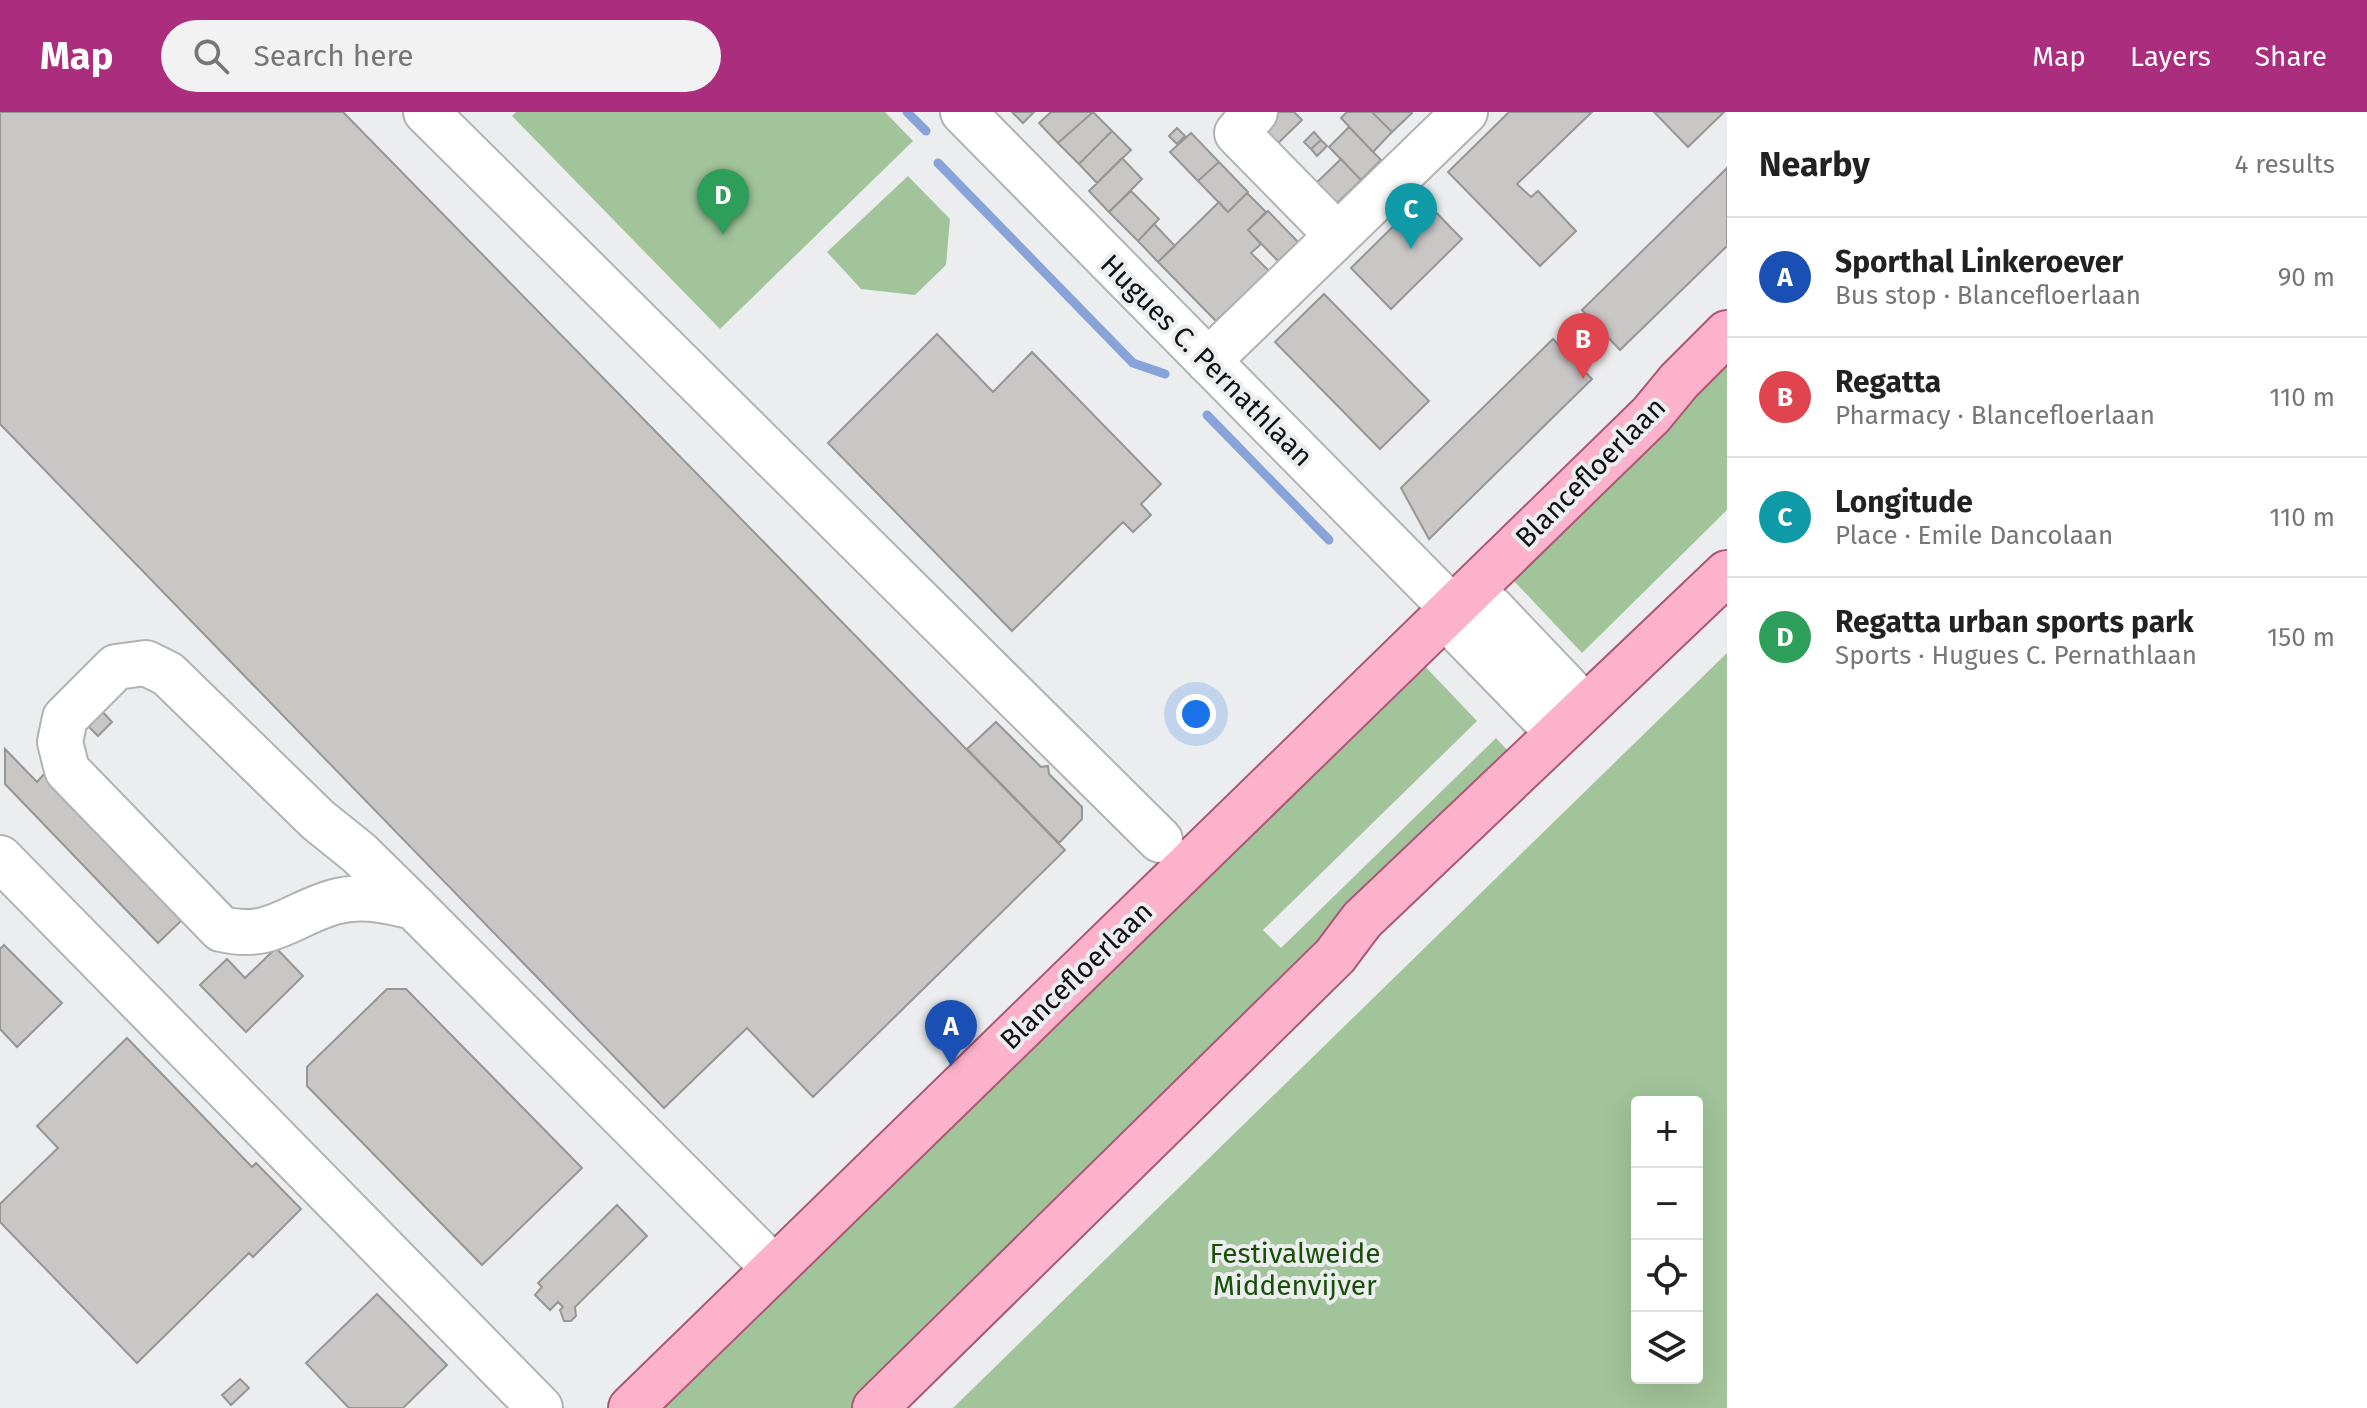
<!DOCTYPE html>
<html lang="en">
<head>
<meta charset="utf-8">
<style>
  body { margin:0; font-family:"Fira Sans",sans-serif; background:#f2f2f2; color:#222 }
  .controls { position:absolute; right:24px; bottom:24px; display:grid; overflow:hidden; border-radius:8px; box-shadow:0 8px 32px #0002 }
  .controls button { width:72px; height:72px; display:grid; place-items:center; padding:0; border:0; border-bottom:2px solid #e0e0e0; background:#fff; color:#222; font:40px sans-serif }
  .you { position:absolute; left:1196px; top:602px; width:28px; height:28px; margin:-20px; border:6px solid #fff; border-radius:50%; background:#1a73e8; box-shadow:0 0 0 12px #1a73e833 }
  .badge { display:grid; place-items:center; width:52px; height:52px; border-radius:50%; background:#ab2d7e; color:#fff; font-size:26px; font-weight:700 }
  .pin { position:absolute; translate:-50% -66px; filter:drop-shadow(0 2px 4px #0008) }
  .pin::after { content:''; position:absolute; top:42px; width:28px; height:24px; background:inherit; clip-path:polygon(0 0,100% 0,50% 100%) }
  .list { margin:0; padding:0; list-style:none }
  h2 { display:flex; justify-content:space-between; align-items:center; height:104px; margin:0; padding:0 32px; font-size:34px }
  h2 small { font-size:26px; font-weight:400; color:#767676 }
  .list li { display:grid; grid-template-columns:52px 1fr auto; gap:24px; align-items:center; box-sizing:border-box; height:120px; padding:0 32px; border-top:2px solid #e0e0e0 }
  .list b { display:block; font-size:30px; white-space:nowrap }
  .list p { margin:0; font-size:26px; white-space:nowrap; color:#767676 }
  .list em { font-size:26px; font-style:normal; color:#767676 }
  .icon { flex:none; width:44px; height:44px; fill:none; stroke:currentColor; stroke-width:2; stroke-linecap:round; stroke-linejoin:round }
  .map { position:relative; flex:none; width:1727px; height:1296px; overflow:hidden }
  header { display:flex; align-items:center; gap:48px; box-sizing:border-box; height:112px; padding:0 40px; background:#ab2d7e; color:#fff }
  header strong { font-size:38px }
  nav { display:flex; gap:44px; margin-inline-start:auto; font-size:28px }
  .search { width:560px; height:72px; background:#f2f2f2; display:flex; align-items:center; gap:20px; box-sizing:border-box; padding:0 28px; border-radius:44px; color:#767676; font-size:30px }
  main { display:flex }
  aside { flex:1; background:#fff }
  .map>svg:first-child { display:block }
  .green { fill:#a2c49a; fill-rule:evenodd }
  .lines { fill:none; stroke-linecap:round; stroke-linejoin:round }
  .stream { stroke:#87a3d9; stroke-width:9 }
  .building { fill:#c8c7c6; stroke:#969695; stroke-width:2 }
  .minor-casing { stroke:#b1b2b3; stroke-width:48 }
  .major-casing { stroke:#a95875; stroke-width:48 }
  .minor { stroke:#fff; stroke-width:44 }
  .major { stroke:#fdb2cc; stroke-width:44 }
  .labels { text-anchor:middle; stroke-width:8; stroke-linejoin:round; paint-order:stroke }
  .street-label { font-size:28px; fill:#111112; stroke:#ecedee }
  .park-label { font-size:28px; fill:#184f06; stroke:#ecedee }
</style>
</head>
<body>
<header>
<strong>Map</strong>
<div class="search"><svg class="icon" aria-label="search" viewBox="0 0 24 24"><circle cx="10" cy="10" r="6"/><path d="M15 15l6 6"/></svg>Search here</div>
<nav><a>Map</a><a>Layers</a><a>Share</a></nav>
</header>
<main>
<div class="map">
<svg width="1727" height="1296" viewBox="0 0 1727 1296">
  <rect width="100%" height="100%" fill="#ecedee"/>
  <!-- green -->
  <path class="green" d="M 516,0 L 885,0 L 913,29 L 720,217 L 512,4 Z
    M 908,64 L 950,107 L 946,153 L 915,183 L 861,177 L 827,140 Z
    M 1727,250 L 1727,398 L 1582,541 L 1514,469 L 1675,308 L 1694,283 Z
    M 1727,541 L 1727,1296 L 953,1296 ZM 1637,990 L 1697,990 L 1697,1266 L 1637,1266 Z
    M 1419,548 L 1477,609 L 1263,818 L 1281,836 L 1496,626 L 1508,639 L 1349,792 L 1325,835 L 853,1296 L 654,1296 Z"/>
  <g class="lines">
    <!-- stream -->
    <path class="stream" d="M 907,0 L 926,19
      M 938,51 L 1133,251 L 1165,262
      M 1207,303 L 1329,428"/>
  </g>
  <!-- building -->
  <path class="building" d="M 0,0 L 343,0 L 1065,738 L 813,985 L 747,916 L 664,996 L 0,312 Z
    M 1012,0 L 1034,0 L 1023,11 Z
    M 1051,0 L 1093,0 L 1058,31 L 1039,11 Z
    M 1093,0 L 1112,19 L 1079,52 L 1058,31 Z
    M 1268,0 L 1294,0 L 1302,8 L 1271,38 L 1251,17 Z
    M 1347,0 L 1372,0 L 1392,20 L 1373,40 L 1341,6 Z
    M 1372,0 L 1411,0 L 1412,1 L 1392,20 Z
    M 1509,0 L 1592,0 L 1517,72 L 1531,85 L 1538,79 L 1576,119 L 1540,154 L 1448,60 Z
    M 1654,0 L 1724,0 L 1688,35 Z
    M 1349,15 L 1381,48 L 1361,68 L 1329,35 Z
    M 1177,16 L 1185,24 L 1177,32 L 1169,24 Z
    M 1112,19 L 1131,38 L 1097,71 L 1079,52 Z
    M 1314,20 L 1321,28 L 1311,37 L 1304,30 Z
    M 1191,21 L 1219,50 L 1198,69 L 1170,40 Z
    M 1321,28 L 1327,34 L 1317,44 L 1311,37 Z
    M 1122,46 L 1142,67 L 1109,100 L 1089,79 Z
    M 1341,47 L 1361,68 L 1330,98 L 1310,77 Z
    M 1219,50 L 1248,80 L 1228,100 L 1198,69 Z
    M 1727,56 L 1727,134 L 1620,238 L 1582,198 Z
    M 1131,79 L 1159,107 L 1138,129 L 1109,100 Z
    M 1247,81 L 1266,100 L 1248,118 L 1261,132 L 1251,141 L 1269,159 L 1216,209 L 1158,150 L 1219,90 L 1228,100 Z
    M 1422,86 L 1462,127 L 1391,197 L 1351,156 Z
    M 1268,99 L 1298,130 L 1278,149 L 1248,118 Z
    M 1154,112 L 1175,134 L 1158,150 L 1138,129 Z
    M 1324,182 L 1429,289 L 1380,337 L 1275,230 Z
    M 937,222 L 993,280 L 1032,240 L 1161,372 L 1141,392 L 1151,403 L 1133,420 L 1123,410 L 1012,519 L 828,331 Z
    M 1553,227 L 1592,267 L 1429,427 L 1401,376 Z
    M 100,597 L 112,610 L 98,624 L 85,611 Z
    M 996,610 L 1041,655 L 1048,654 L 1049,662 L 1082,695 L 1082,707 L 1059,731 L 967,637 Z
    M 5,637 L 37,670 L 44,662 L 184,806 L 158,831 L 5,672 Z
    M 4,833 L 62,891 L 17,935 L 0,917 L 0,837 Z
    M 276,836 L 303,864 L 246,920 L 200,873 L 227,847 L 245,866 Z
    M 387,877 L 406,877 L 582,1056 L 482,1153 L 307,974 L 307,955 Z
    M 127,926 L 252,1055 L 256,1051 L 301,1097 L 253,1145 L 249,1141 L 137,1251 L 0,1110 L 0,1092 L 58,1036 L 37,1014 Z
    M 617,1093 L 647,1124 L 575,1195 L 576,1204 L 571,1209 L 564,1209 L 560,1198 L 563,1195 L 558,1190 L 550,1198 L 535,1183 L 542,1175 L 538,1171 Z
    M 377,1182 L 447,1253 L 403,1296 L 349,1296 L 306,1251 Z
    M 240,1267 L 249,1276 L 231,1293 L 222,1283 Z"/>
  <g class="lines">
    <defs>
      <path id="minor" d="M 426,0 L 1160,728
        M 963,0 L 1452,496 L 1462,522 L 1541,603 L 1572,608 L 1568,577 L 1491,496 L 1452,496
        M 1255,0 L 1237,21 L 1337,123
        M 1208,249 L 1465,0
        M 0,746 L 540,1296
        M 414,795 C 387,789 361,782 334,790 C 289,803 272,829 221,817 L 67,658 L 60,630 L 65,606 L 116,555 L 146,551 L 168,562 L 318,708 L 359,741 L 414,795 L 774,1156"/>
      <path id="major" d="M 631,1296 L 1651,303 L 1679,269 L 1727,221
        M 875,1296 L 1335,844 L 1362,808 L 1727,461"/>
    </defs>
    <!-- minor casing -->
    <use href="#minor" class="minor-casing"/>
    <!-- major casing -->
    <use href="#major" class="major-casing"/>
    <!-- minor -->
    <use href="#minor" class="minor"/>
    <!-- major -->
    <use href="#major" class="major"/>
  </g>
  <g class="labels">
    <!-- street labels -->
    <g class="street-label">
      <text transform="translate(1207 248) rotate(45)" y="10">Hugues C. Pernathlaan</text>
      <text transform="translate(1590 360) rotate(-45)" y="10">Blancefloerlaan</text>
      <text transform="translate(1076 863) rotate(-44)" y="10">Blancefloerlaan</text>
    </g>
    <!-- park labels -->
    <g class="park-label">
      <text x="1295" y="1151">Festivalweide<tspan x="1295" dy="32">Middenvijver</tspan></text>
    </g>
  </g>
</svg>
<div class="controls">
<button>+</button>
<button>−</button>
<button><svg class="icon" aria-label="locate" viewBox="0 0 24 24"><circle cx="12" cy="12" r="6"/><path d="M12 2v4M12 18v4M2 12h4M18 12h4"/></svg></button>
<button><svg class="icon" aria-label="layers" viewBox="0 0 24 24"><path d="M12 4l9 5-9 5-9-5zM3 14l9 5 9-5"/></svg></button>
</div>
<div class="you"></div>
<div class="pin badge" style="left:951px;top:954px;background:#1a4fb4">A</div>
<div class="pin badge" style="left:1583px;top:267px;background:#e0444e">B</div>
<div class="pin badge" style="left:1411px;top:137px;background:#0f9aa8">C</div>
<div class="pin badge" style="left:723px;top:123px;background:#2e9e5b">D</div>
</div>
<aside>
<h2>Nearby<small>4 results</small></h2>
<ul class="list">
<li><span class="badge" style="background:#1a4fb4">A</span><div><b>Sporthal Linkeroever</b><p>Bus stop · Blancefloerlaan</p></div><em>90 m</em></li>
<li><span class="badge" style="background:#e0444e">B</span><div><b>Regatta</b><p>Pharmacy · Blancefloerlaan</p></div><em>110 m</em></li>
<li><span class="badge" style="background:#0f9aa8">C</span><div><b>Longitude</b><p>Place · Emile Dancolaan</p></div><em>110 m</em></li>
<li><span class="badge" style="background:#2e9e5b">D</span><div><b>Regatta urban sports park</b><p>Sports · Hugues C. Pernathlaan</p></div><em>150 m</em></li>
</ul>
</aside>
</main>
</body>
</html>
